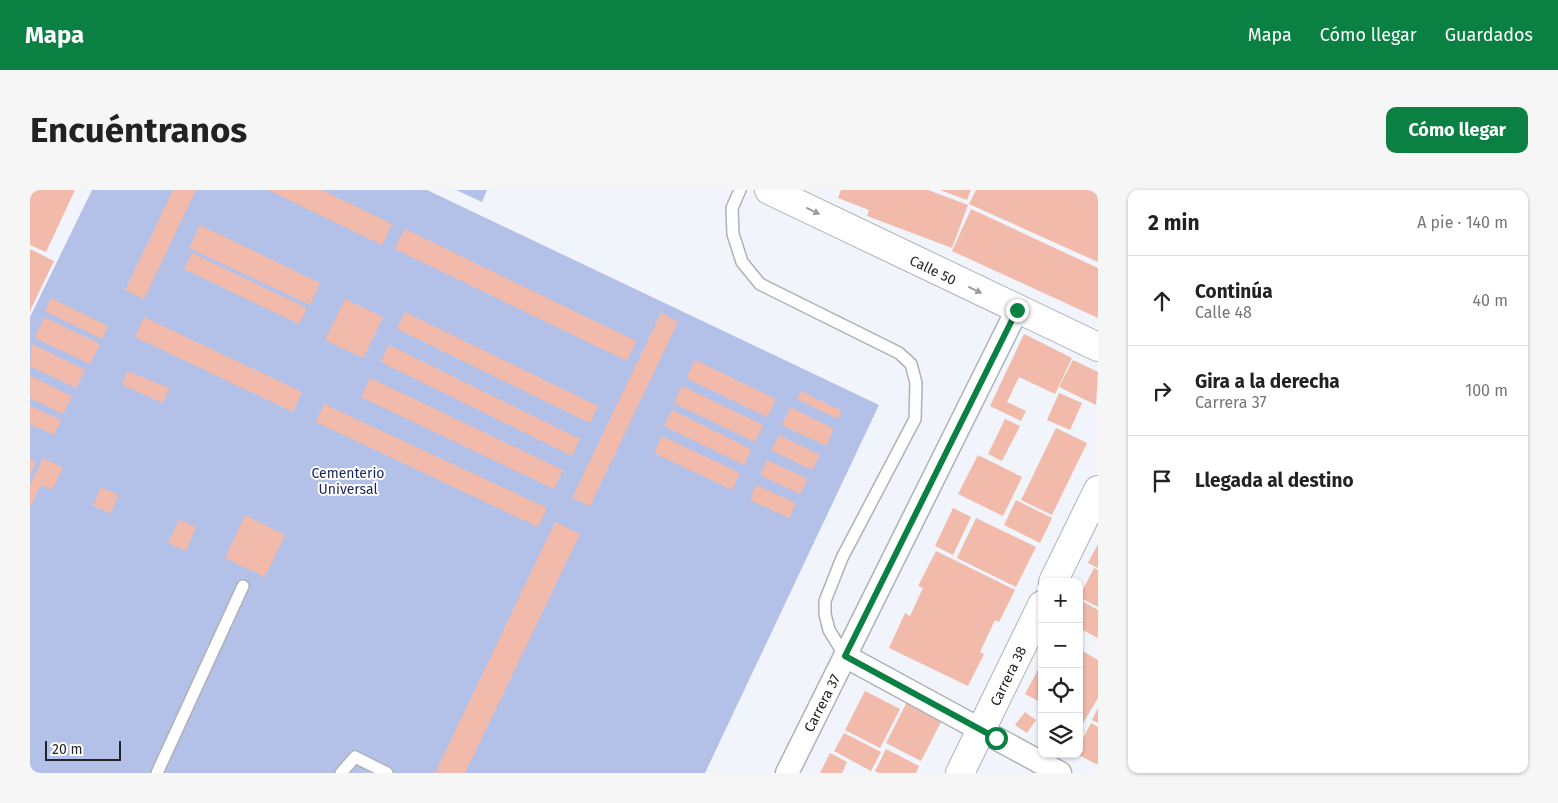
<!DOCTYPE html>
<html lang="es">
<head>
<meta charset="utf-8">
<style>
  body { margin:0; font-family:"Fira Sans",sans-serif; background:#f6f6f6; color:#222 }
  .controls { position:absolute; right:15px; bottom:15px; display:grid; overflow:hidden; border-radius:10px; box-shadow:0 1px 4px #0004 }
  .controls button { width:45px; height:45px; display:grid; place-items:center; padding:0; border:0; border-bottom:1px solid #e0e0e0; background:#fff; color:#222; font:25px sans-serif }
  .scale { position:absolute; left:15px; bottom:12px; width:76px; box-sizing:border-box; padding-left:5px; border:2px solid #222325; border-top:0; font-size:14px; line-height:18px; white-space:nowrap; color:#222325; -webkit-text-stroke:4px #fff; paint-order:stroke }
  .stop { position:absolute; width:15px; height:15px; margin:-11px; border:4px solid #0b8043; border-radius:50%; background:#fff }
  .stop.end { background:#0b8043; border-color:#fff; box-shadow:0 1px 5px #0008 }
  .list { margin:0; padding:0; list-style:none }
  h2 { display:flex; justify-content:space-between; align-items:center; height:65px; margin:0; padding:0 20px; font-size:21px }
  h2 small { font-size:16px; font-weight:400; color:#767676 }
  .list li { display:grid; grid-template-columns:32px 1fr auto; gap:15px; align-items:center; box-sizing:border-box; height:90px; padding:0 20px; border-top:1px solid #e0e0e0 }
  .list b { display:block; font-size:19px; white-space:nowrap }
  .list p { margin:0; font-size:16px; white-space:nowrap; color:#767676 }
  .list em { font-size:16px; font-style:normal; color:#767676 }
  .icon { flex:none; width:28px; height:28px; fill:none; stroke:currentColor; stroke-width:2; stroke-linecap:round; stroke-linejoin:round }
  .map { position:relative; flex:none; width:1068px; height:583px; overflow:hidden; border-radius:10px }
  header { display:flex; align-items:center; gap:30px; box-sizing:border-box; height:70px; padding:0 25px; background:#0b8043; color:#fff }
  header strong { font-size:24px }
  nav { display:flex; gap:28px; margin-inline-start:auto; font-size:18px }
  .intro { display:flex; align-items:center; justify-content:space-between; box-sizing:border-box; height:120px; padding:0 30px }
  h1 { margin:0; font-size:35px }
  .button { padding:12px 22px; border-radius:10px; background:#0b8043; color:#fff; font-size:18px; font-weight:700 }
  main { display:flex; gap:30px; padding:0 30px }
  aside { flex:1; background:#fff; border-radius:10px; box-shadow:0 1px 4px #0004 }
  .map>svg:first-child { display:block }
  .green { fill:#b3c1e9 }
  .building { fill:#f1baaa }
  .lines { fill:none; stroke-linecap:round; stroke-linejoin:round }
  .lane-casing { stroke:#aeb1b7; stroke-width:14 }
  .street-casing { stroke:#aeb1b7; stroke-width:25 }
  .secondary-casing { stroke:#aeb1b7; stroke-width:30 }
  .lane { stroke:#fff; stroke-width:11 }
  .street { stroke:#fff; stroke-width:22 }
  .secondary { stroke:#fff; stroke-width:28 }
  .oneway { fill:#9c9c9d }
  .route { stroke:#0b8043; stroke-width:6 }
  .labels { text-anchor:middle; stroke-width:4; stroke-linejoin:round; paint-order:stroke }
  .street-label { font-size:14px; fill:#222325; stroke:#fff }
  .park-label { font-size:14px; fill:#172459; stroke:#fff }
</style>
</head>
<body>
<header>
<strong>Mapa</strong>
<nav><a>Mapa</a><a>Cómo llegar</a><a>Guardados</a></nav>
</header>
<div class="intro"><h1>Encuéntranos</h1><a class="button">Cómo llegar</a></div>
<main>
<div class="map">
<svg width="1068" height="583" viewBox="0 0 1068 583">
  <rect width="100%" height="100%" fill="#f1f4fb"/>
  <!-- green -->
  <path class="green" d="M 62,0 L 397,0 L 849,215 L 675,583 L 0,583 L 0,127 Z
    M 426,0 L 457,0 L 452,12 Z"/>
  <!-- building -->
  <path class="building" d="M 0,0 L 45,0 L 16,62 L 0,55 Z
    M 143,0 L 166,0 L 114,109 L 95,100 Z
    M 238,0 L 292,0 L 362,34 L 352,55 Z
    M 811,0 L 898,0 L 938,15 L 922,58 L 837,26 L 839,20 L 808,8 Z
    M 910,0 L 941,0 L 937,10 Z
    M 946,0 L 1059,0 L 1068,4 L 1068,72 L 939,14 Z
    M 941,19 L 1068,78 L 1068,128 L 922,61 Z
    M 170,35 L 290,93 L 280,115 L 159,58 Z
    M 375,39 L 606,151 L 597,171 L 365,59 Z
    M 0,59 L 24,71 L 0,121 Z
    M 162,63 L 277,118 L 269,134 L 154,79 Z
    M 21,108 L 78,136 L 72,149 L 15,121 Z
    M 315,109 L 353,127 L 333,168 L 295,150 Z
    M 375,122 L 568,216 L 560,233 L 367,139 Z
    M 631,123 L 648,132 L 560,316 L 542,308 Z
    M 14,127 L 70,154 L 60,174 L 5,148 Z
    M 114,127 L 272,202 L 263,222 L 105,147 Z
    M 994,144 L 1042,168 L 1025,204 L 989,187 L 977,212 L 996,221 L 991,231 L 960,216 Z
    M 2,154 L 55,180 L 46,198 L 0,176 Z
    M 359,155 L 550,249 L 542,266 L 351,172 Z
    M 665,170 L 746,209 L 737,227 L 656,188 Z
    M 1043,170 L 1068,182 L 1066,215 L 1029,197 Z
    M 97,181 L 139,198 L 133,213 L 92,195 Z
    M 0,186 L 42,206 L 33,224 L 0,208 Z
    M 340,188 L 533,280 L 524,299 L 331,207 Z
    M 652,196 L 733,235 L 725,252 L 644,213 Z
    M 771,201 L 812,221 L 808,229 L 767,209 Z
    M 1029,203 L 1052,213 L 1040,240 L 1017,230 Z
    M 294,214 L 517,318 L 508,337 L 286,232 Z
    M 0,216 L 31,230 L 24,245 L 0,234 Z
    M 760,217 L 804,239 L 796,256 L 752,235 Z
    M 642,220 L 721,259 L 714,275 L 634,236 Z
    M 975,229 L 990,236 L 972,271 L 958,264 Z
    M 1026,238 L 1057,253 L 1022,325 L 991,310 Z
    M 749,245 L 790,265 L 782,280 L 741,260 Z
    M 632,246 L 710,283 L 702,300 L 624,263 Z
    M 948,265 L 992,287 L 973,326 L 928,304 Z
    M 13,268 L 33,278 L 22,300 L 11,295 L 0,317 L 0,295 Z
    M 0,269 L 6,272 L 0,284 Z
    M 737,270 L 778,289 L 770,304 L 730,285 Z
    M 726,295 L 766,313 L 759,328 L 720,310 Z
    M 71,297 L 88,305 L 81,323 L 63,316 Z
    M 986,310 L 1022,328 L 1010,353 L 974,335 Z
    M 923,318 L 941,327 L 923,365 L 905,356 Z
    M 215,325 L 255,345 L 235,387 L 195,368 Z
    M 946,328 L 1006,357 L 986,397 L 927,368 Z
    M 149,330 L 166,337 L 156,361 L 138,353 Z
    M 525,332 L 550,344 L 435,583 L 405,583 Z
    M 1068,354 L 1068,378 L 1058,373 Z
    M 906,361 L 985,400 L 969,432 L 965,430 L 950,462 L 954,464 L 938,496 L 859,458 L 875,423 L 880,426 L 893,398 L 888,396 Z
    M 1064,378 L 1068,380 L 1068,417 L 1049,407 Z
    M 1052,411 L 1068,420 L 1068,448 L 1049,438 L 1049,416 Z
    M 1049,459 L 1068,470 L 1068,508 L 1049,540 Z
    M 1012,472 L 1012,509 L 1010,512 L 995,504 Z
    M 835,501 L 870,519 L 850,558 L 815,540 Z
    M 877,512 L 912,530 L 891,571 L 856,553 Z
    M 1068,518 L 1068,533 L 1062,530 Z
    M 995,522 L 1006,530 L 997,543 L 985,535 Z
    M 1061,533 L 1068,537 L 1068,575 L 1049,565 L 1049,556 Z
    M 814,543 L 851,562 L 841,581 L 804,561 Z
    M 856,559 L 889,576 L 886,583 L 849,583 L 845,581 Z
    M 800,563 L 817,572 L 812,583 L 790,583 Z"/>
  <g class="lines">
    <defs>
      <path id="lane" d="M 710,0 L 702,18 L 703,44 L 712,72 L 730,94 L 869,163 L 881,174 L 886,193 L 885,229 L 812,368 L 795,411 L 795,424 L 799,440 L 815,466
        M 127,583 L 213,396
        M 311,583 L 325,567 L 357,583"/>
      <path id="street" d="M 815,466 L 1030,583
        M 757,583 L 987,120"/>
      <path id="secondary" d="M 739,0 L 1068,157
        M 1023,392 L 1068,300
        M 930,583 L 1012,415"/>
    </defs>
    <!-- lane casing -->
    <use href="#lane" class="lane-casing"/>
    <!-- street casing -->
    <use href="#street" class="street-casing"/>
    <!-- secondary casing -->
    <use href="#secondary" class="secondary-casing"/>
    <!-- lane -->
    <use href="#lane" class="lane"/>
    <!-- street -->
    <use href="#street" class="street"/>
    <!-- secondary -->
    <use href="#secondary" class="secondary"/>
  </g>
  <!-- one-way arrows -->
  <defs><path id="oneway-solid" d="M-6-.8H1V-3.2L6.5 0L1 3.2V.8H-6Z" transform="scale(1.25)"/></defs>
  <g class="oneway">
    <use href="#oneway-solid" transform="translate(783 21) rotate(26)"/>
    <use href="#oneway-solid" transform="translate(945 100) rotate(26)"/>
  </g>
  <g class="lines">
    <!-- route -->
    <path class="route" d="M 966,548 L 815,466 L 987,120"/>
  </g>
  <g class="labels">
    <!-- street labels -->
    <g class="street-label">
      <text transform="translate(903 80) rotate(26)" y="5">Calle 50</text>
      <text transform="translate(978 486) rotate(-64)" y="5">Carrera 38</text>
      <text transform="translate(792 513) rotate(-63)" y="5">Carrera 37</text>
    </g>
    <!-- park labels -->
    <g class="park-label">
      <text x="318" y="288">Cementerio<tspan x="318" dy="16">Universal</tspan></text>
    </g>
  </g>
</svg>
<div class="controls">
<button>+</button>
<button>−</button>
<button><svg class="icon" aria-label="locate" viewBox="0 0 24 24"><circle cx="12" cy="12" r="6"/><path d="M12 2v4M12 18v4M2 12h4M18 12h4"/></svg></button>
<button><svg class="icon" aria-label="layers" viewBox="0 0 24 24"><path d="M12 4l9 5-9 5-9-5zM3 14l9 5 9-5"/></svg></button>
</div>
<div class="scale">20 m</div>
<div class="stop" style="left:966px;top:548px"></div>
<div class="stop end" style="left:987px;top:120px"></div>
</div>
<aside>
<h2>2 min<small>A pie · 140 m</small></h2>
<ul class="list">
<li><svg class="icon" aria-label="ahead" viewBox="0 0 24 24"><path d="M12 20V5M6 11l6-6 6 6"/></svg><div><b>Continúa</b><p>Calle 48</p></div><em>40 m</em></li>
<li><svg class="icon" aria-label="right" viewBox="0 0 24 24"><path d="M7 20v-9h11M14 6l5 5-5 5"/></svg><div><b>Gira a la derecha</b><p>Carrera 37</p></div><em>100 m</em></li>
<li><svg class="icon" aria-label="arrive" viewBox="0 0 24 24"><path d="M6 21V4h12l-3 4 3 4H6"/></svg><div><b>Llegada al destino</b></div></li>
</ul>
</aside>
</main>
</body>
</html>
